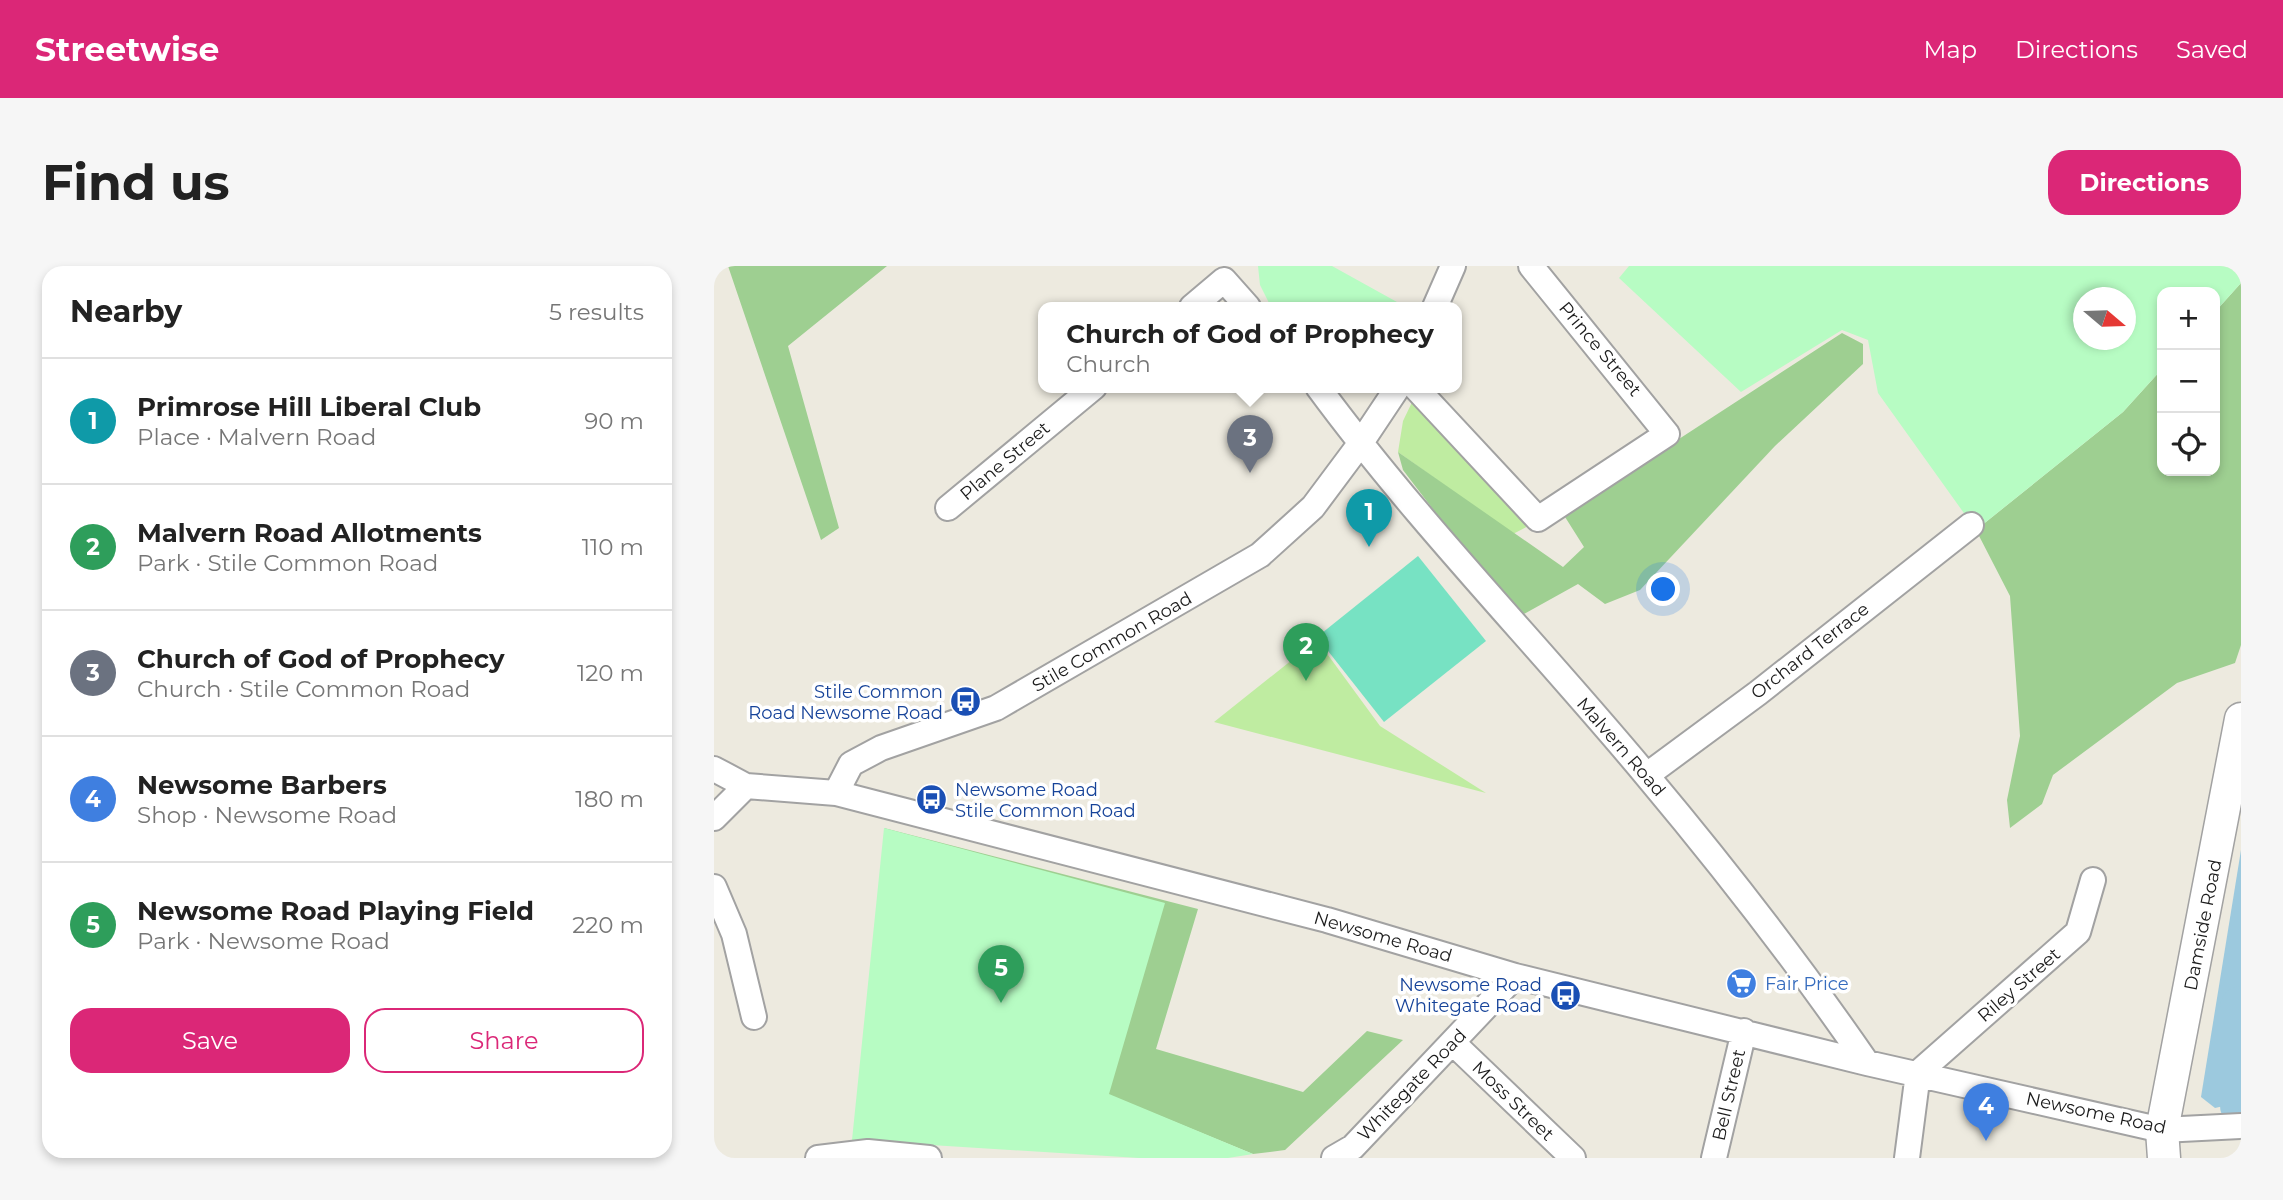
<!DOCTYPE html>
<html lang="en">
<head>
<meta charset="utf-8">
<style>
  body { margin:0; font-family:Montserrat,sans-serif; background:#f6f6f6; color:#222 }
  .controls { position:absolute; right:21px; top:21px; display:grid; overflow:hidden; border-radius:14px; box-shadow:0 4px 10px #0003 }
  .controls button { width:63px; height:63px; display:grid; place-items:center; padding:0; border:0; border-bottom:2px solid #e0e0e0; background:#fff; color:#222; font:35px sans-serif }
  .compass { position:absolute; left:1359px; top:21px; width:63px; height:63px; border-radius:50%; background:#fff; box-shadow:0 4px 10px #0003; rotate:109deg }
  .you { position:absolute; left:950px; top:324px; width:24px; height:24px; margin:-18px; border:5px solid #fff; border-radius:50%; background:#1a73e8; box-shadow:0 0 0 10px #1a73e833 }
  .badge { display:grid; place-items:center; width:46px; height:46px; border-radius:50%; background:#db2777; color:#fff; font-size:23px; font-weight:700 }
  .pin { position:absolute; translate:-50% -58px; filter:drop-shadow(0 2px 4px #0008) }
  .pin::after { content:''; position:absolute; top:37px; width:24px; height:21px; background:inherit; clip-path:polygon(0 0,100% 0,50% 100%) }
  .popup { position:absolute; left:324px; top:36px; width:424px; height:91px; box-sizing:border-box; display:grid; place-content:center; border-radius:14px; background:#fff; filter:drop-shadow(0 2px 5px #0005); font-size:23px; white-space:nowrap; color:#767676 }
  .popup b { font-size:26px; color:#222 }
  .popup::after { content:''; position:absolute; left:50%; top:100%; margin-left:-14px; border:14px solid transparent; border-top-color:#fff }
  .list { margin:0; padding:0; list-style:none }
  h2 { display:flex; justify-content:space-between; align-items:center; height:91px; margin:0; padding:0 28px; font-size:30px }
  h2 small { font-size:23px; font-weight:400; color:#767676 }
  .list li { display:grid; grid-template-columns:46px 1fr auto; gap:21px; align-items:center; box-sizing:border-box; height:126px; padding:0 28px; border-top:2px solid #e0e0e0 }
  .list b { display:block; font-size:26px; white-space:nowrap }
  .list p { margin:0; font-size:23px; white-space:nowrap; color:#767676 }
  .list em { font-size:23px; font-style:normal; color:#767676 }
  .actions { display:flex; gap:14px; padding:21px 28px }
  .actions a { flex:1; padding:16px 0; border:2px solid #db2777; border-radius:21px; text-align:center; font-size:24px; color:#db2777 }
  .actions .main { background:#db2777; color:#fff }
  .icon { flex:none; width:38px; height:38px; fill:none; stroke:currentColor; stroke-width:2; stroke-linecap:round; stroke-linejoin:round }
  .map { position:relative; flex:none; width:1527px; height:892px; overflow:hidden; border-radius:21px }
  header { display:flex; align-items:center; gap:42px; box-sizing:border-box; height:98px; padding:0 35px; background:#db2777; color:#fff }
  header strong { font-size:33px }
  nav { display:flex; gap:38px; margin-inline-start:auto; font-size:24px }
  .intro { display:flex; align-items:center; justify-content:space-between; box-sizing:border-box; height:168px; padding:0 42px }
  h1 { margin:0; font-size:49px }
  .button { padding:18px 32px; border-radius:21px; background:#db2777; color:#fff; font-size:24px; font-weight:700 }
  main { display:flex; gap:42px; padding:0 42px }
  aside { flex:1; background:#fff; border-radius:21px; box-shadow:0 4px 10px #0003 }
  .map>svg:first-child { display:block }
  .grass { fill:#bfeca1 }
  .forest { fill:#9ecf91 }
  .park { fill:#b7fcc3; fill-rule:evenodd }
  .pitch { fill:#77e2c3 }
  .water { fill:#9cc9de }
  .lines { fill:none; stroke-linecap:round; stroke-linejoin:round }
  .river { stroke:#9cc9de; stroke-width:42 }
  .minor-casing { stroke:#a2a2a2; stroke-width:28 }
  .tertiary-casing { stroke:#a2a2a2; stroke-width:35 }
  .minor { stroke:#fff; stroke-width:24 }
  .tertiary { stroke:#fff; stroke-width:32 }
  .labels { text-anchor:middle; stroke-width:7; stroke-linejoin:round; paint-order:stroke }
  .street-label { font-size:18px; fill:#1b1b1b; stroke:#fff }
  .transit-label { font-size:18px; fill:#164399; stroke:#fff; text-anchor:end }
  .shop-label { font-size:18px; fill:#366cbe; stroke:#fff; text-anchor:start }
</style>
</head>
<body>
<header>
<strong>Streetwise</strong>
<nav><a>Map</a><a>Directions</a><a>Saved</a></nav>
</header>
<div class="intro"><h1>Find us</h1><a class="button">Directions</a></div>
<main>
<aside>
<h2>Nearby<small>5 results</small></h2>
<ul class="list">
<li><span class="badge" style="background:#0f9aa8">1</span><div><b>Primrose Hill Liberal Club</b><p>Place · Malvern Road</p></div><em>90 m</em></li>
<li><span class="badge" style="background:#2e9e5b">2</span><div><b>Malvern Road Allotments</b><p>Park · Stile Common Road</p></div><em>110 m</em></li>
<li><span class="badge" style="background:#6b7280">3</span><div><b>Church of God of Prophecy</b><p>Church · Stile Common Road</p></div><em>120 m</em></li>
<li><span class="badge" style="background:#3f7fe0">4</span><div><b>Newsome Barbers</b><p>Shop · Newsome Road</p></div><em>180 m</em></li>
<li><span class="badge" style="background:#2e9e5b">5</span><div><b>Newsome Road Playing Field</b><p>Park · Newsome Road</p></div><em>220 m</em></li>
</ul>
<div class="actions"><a class="main">Save</a><a>Share</a></div>
</aside>
<div class="map">
<svg width="1527" height="892" viewBox="0 0 1527 892">
  <rect width="100%" height="100%" fill="#edeadf"/>
  <!-- grass -->
  <path class="grass" d="M 701,130 L 820,257 L 799,268 L 684,186 L 689,155 Z
    M 603,374 L 666,460 L 772,527 L 500,456 Z"/>
  <!-- forest -->
  <path class="forest" d="M 14,0 L 173,0 L 74,80 L 125,262 L 107,274 Z
    M 1527,17 L 1527,379 L 1521,397 L 1463,417 L 1339,509 L 1328,538 L 1296,562 L 1293,534 L 1306,470 L 1296,330 L 1262,264 L 1409,146 L 1448,103 L 1448,205 L 1501,205 L 1501,46 Z
    M 1128,67 L 1149,78 L 1149,98 L 1061,180 L 926,324 L 891,338 L 864,318 L 808,349 L 760,297 L 689,204 L 684,186 L 849,301 L 870,281 L 846,243 L 925,199 Z
    M 170,562 L 484,643 L 442,783 L 589,826 L 653,765 L 689,774 L 571,884 L 539,888 L 395,829 Z"/>
  <!-- park -->
  <path class="park" d="M 544,0 L 618,0 L 692,41 L 557,41 L 546,19 Z
    M 915,0 L 1527,0 L 1527,17 L 1501,46 L 1501,26 L 1448,26 L 1448,103 L 1409,146 L 1262,264 L 1164,127 L 1154,74 L 1128,64 L 1027,126 L 905,12 ZM 1370,32 L 1412,32 L 1412,74 L 1370,74 Z
    M 170,562 L 451,637 L 395,828 L 539,888 L 514,892 L 425,892 L 138,874 Z"/>
  <!-- pitch -->
  <path class="pitch" d="M 704,290 L 772,375 L 670,456 L 603,371 Z"/>
  <!-- water -->
  <path class="water" d="M 1527,584 L 1527,836 L 1501,842 L 1487,831 Z"/>
  <g class="lines">
    <!-- river -->
    <path class="river" d="M 1527,741 L 1527,840"/>
    <defs>
      <path id="minor" d="M 478,41 L 510,14 L 534,41
        M 721,41 L 739,0
        M 604,121 C 705,258 824,379 933,510 C 1011,603 1084,697 1153,797
        M 701,121 L 824,253 L 953,168 L 817,0
        M 234,242 L 380,121
        M 0,503 L 32,520 L 122,527 L 613,654 L 801,710 L 1153,797 L 1448,864 L 1527,860
        M 933,509 L 1044,427 L 1257,259
        M 122,527 L 137,498 L 167,482 L 282,442 L 546,289 L 599,241 L 646,178 L 684,121
        M 0,552 L 32,520
        M 0,621 L 20,668 L 40,751
        M 739,777 L 859,892
        M 104,892 L 154,886 L 215,892
        M 620,892 L 639,881 L 801,710
        M 1000,892 L 1030,765
        M 1193,892 L 1204,807 L 1364,666 L 1379,614"/>
      <path id="tertiary" d="M 1450,892 L 1448,864 L 1527,453"/>
    </defs>
    <!-- minor casing -->
    <use href="#minor" class="minor-casing"/>
    <!-- tertiary casing -->
    <use href="#tertiary" class="tertiary-casing"/>
    <!-- minor -->
    <use href="#minor" class="minor"/>
    <!-- tertiary -->
    <use href="#tertiary" class="tertiary"/>
  </g>
  <!-- icons -->
  <defs>
    <symbol id="bus-disc" viewBox="-11 -11 22 22"><circle r="9.5" fill="#1a4fb4" stroke="#fff"/><path d="M-5-6H5V4H4V6H2V4H-2V6H-4V4H-5ZM-3.5-4V0h7V-4ZM-3.5 1.2v1.5H-2V1.2ZM2 1.2v1.5H3.5V1.2Z" fill="#fff"/></symbol>
    <symbol id="supermarket-disc" viewBox="-11 -11 22 22"><circle r="9.5" fill="#3f7fe0" stroke="#fff"/><path d="M-6-5.5h2.5l.6 2H6L4.5 2H-2.5L-4.4-4H-6ZM-1.5 3.2a1.3 1.3 0 1 0 .1 0ZM3 3.2a1.3 1.3 0 1 0 .1 0Z" fill="#fff"/></symbol>
  </defs>
  <g fill-rule="evenodd">
    <use href="#bus-disc" x="234" y="418" width="35" height="35"/>
    <use href="#bus-disc" x="200" y="516" width="35" height="35"/>
    <use href="#supermarket-disc" x="1010" y="700" width="35" height="35"/>
    <use href="#bus-disc" x="834" y="712" width="35" height="35"/>
  </g>
  <g class="labels">
    <!-- street labels -->
    <g class="street-label">
      <text transform="translate(886 83) rotate(50)" y="6">Prince Street</text>
      <text transform="translate(291 195) rotate(-40)" y="6">Plane Street</text>
      <text transform="translate(398 376) rotate(-30)" y="6">Stile Common Road</text>
      <text transform="translate(1096 385) rotate(-38)" y="6">Orchard Terrace</text>
      <text transform="translate(907 481) rotate(49)" y="6">Malvern Road</text>
      <text transform="translate(1489 659) rotate(-79)" y="6">Damside Road</text>
      <text transform="translate(669 671) rotate(16)" y="6">Newsome Road</text>
      <text transform="translate(1305 719) rotate(-41)" y="6">Riley Street</text>
      <text transform="translate(698 819) rotate(-46)" y="6">Whitegate Road</text>
      <text transform="translate(1015 829) rotate(-77)" y="6">Bell Street</text>
      <text transform="translate(799 835) rotate(44)" y="6">Moss Street</text>
      <text transform="translate(1382 847) rotate(12)" y="6">Newsome Road</text>
    </g>
    <!-- transit labels -->
    <g class="transit-label">
      <text x="229" y="432">Stile Common<tspan x="229" dy="21">Road Newsome Road</tspan></text>
      <text x="241" y="530" text-anchor="start">Newsome Road<tspan x="241" dy="21">Stile Common Road</tspan></text>
      <text x="828" y="725">Newsome Road<tspan x="828" dy="21">Whitegate Road</tspan></text>
    </g>
    <!-- shop labels -->
    <g class="shop-label">
      <text x="1051" y="724">Fair Price</text>
    </g>
  </g>
</svg>
<div class="controls">
<button>+</button>
<button>−</button>
<button><svg class="icon" aria-label="locate" viewBox="0 0 24 24"><circle cx="12" cy="12" r="6"/><path d="M12 2v4M12 18v4M2 12h4M18 12h4"/></svg></button>
</div>
<svg class="compass" viewBox="-18 -18 36 36"><path d="M0-13l5 13h-10z" fill="#e53935"/><path d="M0 13l5-13h-10z" fill="#767676"/></svg>
<div class="you"></div>
<div class="pin badge" style="left:655px;top:281px;background:#0f9aa8">1</div>
<div class="pin badge" style="left:592px;top:415px;background:#2e9e5b">2</div>
<div class="pin badge" style="left:536px;top:207px;background:#6b7280">3</div>
<div class="popup"><b>Church of God of Prophecy</b>Church</div>
<div class="pin badge" style="left:1272px;top:875px;background:#3f7fe0">4</div>
<div class="pin badge" style="left:287px;top:737px;background:#2e9e5b">5</div>
</div>
</main>
</body>
</html>
